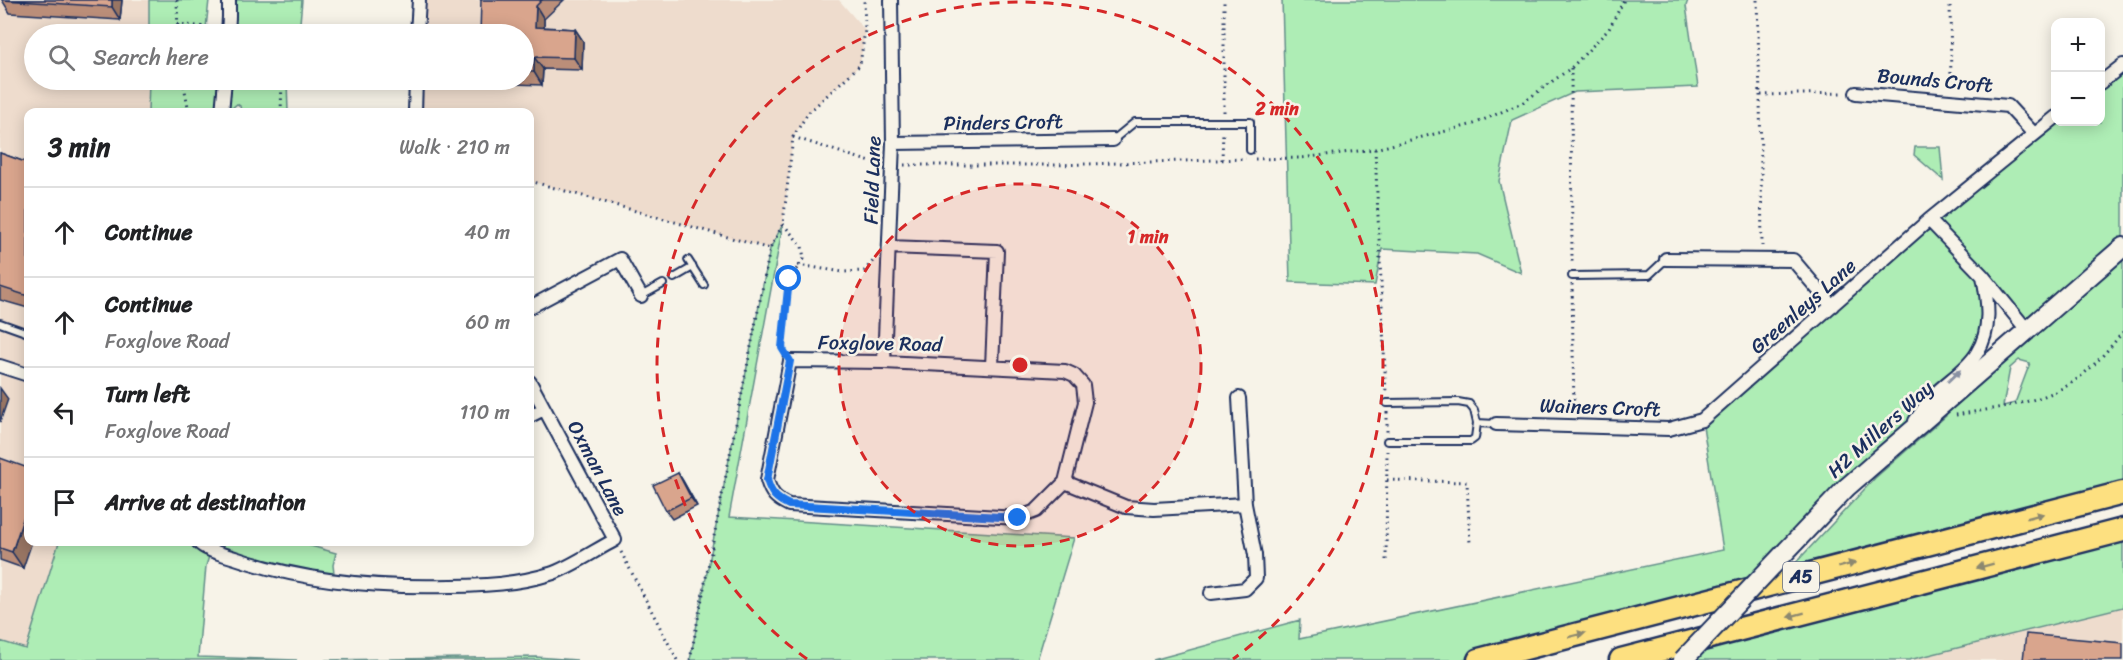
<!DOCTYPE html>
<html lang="en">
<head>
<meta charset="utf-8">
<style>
  body { margin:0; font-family:Sriracha,sans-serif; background:#f6f6f6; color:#202124 }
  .controls { position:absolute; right:18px; top:18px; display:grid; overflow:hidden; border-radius:12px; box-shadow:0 3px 15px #0003 }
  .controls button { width:54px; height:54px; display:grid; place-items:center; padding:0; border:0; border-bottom:2px solid #e0e0e0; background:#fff; color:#202124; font:30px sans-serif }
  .stop { position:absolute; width:18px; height:18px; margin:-14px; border:4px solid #1a73e8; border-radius:50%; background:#fff }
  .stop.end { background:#1a73e8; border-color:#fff; box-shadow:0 2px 6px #0008 }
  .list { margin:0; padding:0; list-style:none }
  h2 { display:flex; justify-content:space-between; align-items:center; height:78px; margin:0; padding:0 24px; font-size:26px }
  h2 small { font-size:20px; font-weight:400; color:#757577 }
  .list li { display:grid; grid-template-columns:39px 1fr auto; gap:18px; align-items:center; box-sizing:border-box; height:90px; padding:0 24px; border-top:2px solid #e0e0e0 }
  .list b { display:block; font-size:22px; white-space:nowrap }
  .list p { margin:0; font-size:20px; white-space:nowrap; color:#757577 }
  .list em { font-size:20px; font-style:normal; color:#757577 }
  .icon { flex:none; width:33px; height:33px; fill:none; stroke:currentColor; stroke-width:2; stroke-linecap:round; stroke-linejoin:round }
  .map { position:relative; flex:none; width:2123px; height:660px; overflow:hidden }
  .search { position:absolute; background:#fff; box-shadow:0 3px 15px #0003; left:24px; top:24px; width:510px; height:66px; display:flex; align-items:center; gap:15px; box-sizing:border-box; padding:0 21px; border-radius:33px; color:#757577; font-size:22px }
  .panel { position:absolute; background:#fff; box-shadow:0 3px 15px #0003; left:24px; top:108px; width:510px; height:438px; border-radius:12px }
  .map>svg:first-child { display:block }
  .built { fill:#eedccd }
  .green { fill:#aeedb5; stroke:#648e8a; stroke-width:1.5; fill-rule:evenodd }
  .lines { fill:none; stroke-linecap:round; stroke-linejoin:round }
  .lane-casing { stroke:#1b2f5e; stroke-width:10 }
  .street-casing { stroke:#1b2f5e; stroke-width:16 }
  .secondary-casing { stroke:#1b2f5e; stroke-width:22 }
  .highway-casing { stroke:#1b2f5e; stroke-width:27 }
  .path { stroke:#1b2f5e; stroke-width:3; stroke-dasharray:1.5 4.5; stroke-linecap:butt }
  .lane { stroke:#f7f3e8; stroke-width:6 }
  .street { stroke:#f7f3e8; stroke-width:12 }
  .secondary { stroke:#f7f3e8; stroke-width:18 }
  .highway { stroke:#fde080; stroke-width:22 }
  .street-bridge-casing { stroke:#1b2f5e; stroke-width:16; stroke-linecap:butt }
  .secondary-bridge-casing { stroke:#1b2f5e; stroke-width:22; stroke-linecap:butt }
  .street-bridge { stroke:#f7f3e8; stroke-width:12 }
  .secondary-bridge { stroke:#f7f3e8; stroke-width:18 }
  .wall { fill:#bb8e79; stroke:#1b2f5e; stroke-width:1.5 }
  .shaded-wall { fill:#987463; stroke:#1b2f5e; stroke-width:1.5 }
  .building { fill:#d9a58d; stroke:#1b2f5e; stroke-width:1.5 }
  .oneway { fill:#8991a3 }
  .oneway2 { fill:#8c886f }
  .route { stroke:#1a73e8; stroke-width:8 }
  .ring { fill:none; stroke:#d62828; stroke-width:3; stroke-dasharray:10 8 }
  .labels { text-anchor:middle; stroke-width:5; stroke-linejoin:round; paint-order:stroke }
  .shield { fill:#f7f3e8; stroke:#5d6a87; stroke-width:1.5 }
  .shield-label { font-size:18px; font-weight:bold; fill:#1b2f5e }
  .street-label { font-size:20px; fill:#1b2f5e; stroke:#f7f3e8 }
  .centre { fill:#d62828; stroke:#f7f3e8; stroke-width:3 }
  .ring-label { font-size:18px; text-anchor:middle; font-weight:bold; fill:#d62828; stroke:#f7f3e8; stroke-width:5; stroke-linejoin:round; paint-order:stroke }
</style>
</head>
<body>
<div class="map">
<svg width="2123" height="660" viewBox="0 0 2123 660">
  <rect width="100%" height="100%" fill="#f7f3e8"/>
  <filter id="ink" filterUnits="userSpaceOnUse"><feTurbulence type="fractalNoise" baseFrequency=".0167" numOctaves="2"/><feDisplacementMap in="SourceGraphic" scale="12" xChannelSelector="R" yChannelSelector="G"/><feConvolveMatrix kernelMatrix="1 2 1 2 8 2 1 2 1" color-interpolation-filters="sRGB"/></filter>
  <g filter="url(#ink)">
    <!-- built -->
    <path class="built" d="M 0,0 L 149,0 L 149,34 L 34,34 L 34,80 L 149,80 L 149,108 L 148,112 L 28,112 L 28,542 L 59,542 L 26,650 L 0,641 Z
      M 419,0 L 839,0 L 865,30 L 860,65 L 808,113 L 793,137 L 783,224 L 770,249 L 530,181 L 530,112 L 415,112 L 416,80 L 524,80 L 524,34 L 417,34 Z
      M 2123,607 L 2123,660 L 1909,660 Z"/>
    <!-- green -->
    <path class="green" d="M 149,0 L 209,0 L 206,28 L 225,32 L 227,0 L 302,0 L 299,34 L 149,34 Z
      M 1282,0 L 1688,0 L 1686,6 L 1698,87 L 1575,92 L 1512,120 L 1499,181 L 1521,273 L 1477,254 L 1382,249 L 1375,285 L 1290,282 Z
      M 2123,65 L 2123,492 L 1789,570 L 1875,478 L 1946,416 L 1939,406 L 2027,330 L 1983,278 L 1988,299 L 1977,353 L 1903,437 L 1732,595 L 1479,660 L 1153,660 L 1300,620 L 1299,639 L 1723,550 L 1702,420 L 1832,306 L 2056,122 L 2100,122 L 2101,83 ZM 2019,360 L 2030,363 L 2015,403 L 2003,406 L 2010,368 Z
      M 149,80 L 287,80 L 288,112 L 241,112 L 240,106 L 237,104 L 231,109 L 230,112 L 148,112 Z
      M 1915,147 L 1940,147 L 1943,180 L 1914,155 Z
      M 783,224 L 729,517 L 1074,538 L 1037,660 L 690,660 L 770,249 Z
      M 2123,531 L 2123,607 L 1909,660 L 1695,660 L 1717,636 Z
      M 59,542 L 188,542 L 200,545 L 198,542 L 297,542 L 336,553 L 333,565 L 335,582 L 211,550 L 206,566 L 198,657 L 297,660 L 0,660 L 0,641 L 26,649 Z
      M 536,657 L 577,660 L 325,660 Z"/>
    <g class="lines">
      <defs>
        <path id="lane" d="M 1113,140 L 1135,122 L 1250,122 L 1250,150
          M 688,260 L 704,285
          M 1572,276 L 1649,275 L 1666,259
          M 674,278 L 693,267
          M 641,296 L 663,284
          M 0,323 L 28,333
          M 1387,403 L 1458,402 L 1469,404 L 1474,410 L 1477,423
          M 1387,441 L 1471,441 L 1475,438 L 1477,423 L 1496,424"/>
        <path id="street" d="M 229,17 L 229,0
          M 417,34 L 419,0
          M 2100,83 L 2123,65
          M 1856,93 L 2008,106 L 2034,134
          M 222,112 L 225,80
          M 415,112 L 416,80
          M 893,143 L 1113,140
          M 1929,220 L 1983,276 L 2027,330
          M 889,247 L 997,251 L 992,366
          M 1666,259 L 1793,260 L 1832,306
          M 530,307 L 620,259 L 641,296
          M 790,361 L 884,362 L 1065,371 L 1074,375 L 1083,385 L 1085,402 L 1065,482 L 1036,511 L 1018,518 L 789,505 C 776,499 771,494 767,480 Z
          M 884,362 L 893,143 L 891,0
          M 0,366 L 28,375
          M 530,416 L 544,409
          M 1915,421 C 1921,413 1927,403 1934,395 C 1947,381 1967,370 1977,353 C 1992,329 1988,302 1983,276
          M 1496,424 L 1669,429 L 1702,420 L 1929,220 L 2056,117
          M 1065,482 L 1126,507 L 1154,509 L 1245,504
          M 198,542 C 206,551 223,554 235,558 C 305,582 378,588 451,586 C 484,586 518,584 550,574 C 568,569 597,549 615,540 L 530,382
          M 1211,593 L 1245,589 L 1256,578 L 1255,555 L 1245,504 L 1239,398"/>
        <path id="secondary" d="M 1846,488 L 2123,247"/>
        <path id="highway" d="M 1479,660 L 2123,493
          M 1621,660 L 2123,530"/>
      </defs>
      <!-- lane casing -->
      <use href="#lane" class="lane-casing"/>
      <!-- street casing -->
      <use href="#street" class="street-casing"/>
      <!-- secondary casing -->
      <use href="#secondary" class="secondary-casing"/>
      <!-- highway casing -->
      <use href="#highway" class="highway-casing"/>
      <!-- path -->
      <path class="path" d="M 177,0 L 178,34
        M 1757,0 L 1760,95 L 1843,93
        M 1950,0 L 1951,87
        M 177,24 L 216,28
        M 240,31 L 256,34
        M 1571,68 L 1572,265
        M 183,80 L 189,112
        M 1760,95 L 1762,246
        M 281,112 L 282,80
        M 1224,112 L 1224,0
        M 793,137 L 880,165
        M 1375,149 L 1386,393
        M 1255,159 L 1301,158 L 1375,149 L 1474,124 L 1522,103 L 1571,68 L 1609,29 L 1624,0
        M 1222,160 L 1223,131
        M 904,165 L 1055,165 L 1246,159
        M 530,181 L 770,249
        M 783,224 L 802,246 L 804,259 L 789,279 L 782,348 L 784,352
        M 798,265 L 843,272 L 864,271 L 875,259
        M 1572,284 L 1574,412
        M 1387,412 L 1387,432
        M 1956,415 C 1994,408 2039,404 2073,382 C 2092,369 2108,350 2123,332
        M 1387,480 L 1467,482 L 1470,544
        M 621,552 L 677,660
        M 1386,560 L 1387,451
        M 690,660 L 770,249 L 783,224 L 793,137 L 808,113 L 860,65 L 865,30 L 864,0"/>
      <!-- lane -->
      <use href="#lane" class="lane"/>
      <!-- street -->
      <use href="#street" class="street"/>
      <!-- secondary -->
      <use href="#secondary" class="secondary"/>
      <!-- highway -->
      <use href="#highway" class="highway"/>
      <defs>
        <path id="street-bridge" d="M 228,34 L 229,17"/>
        <path id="secondary-bridge" d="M 1683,660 L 1846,488"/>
      </defs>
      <!-- street-bridge casing -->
      <use href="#street-bridge" class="street-bridge-casing"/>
      <!-- secondary-bridge casing -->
      <use href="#secondary-bridge" class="secondary-bridge-casing"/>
      <!-- street-bridge -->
      <use href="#street-bridge" class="street-bridge"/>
      <!-- secondary-bridge -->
      <use href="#secondary-bridge" class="secondary-bridge"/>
    </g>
    <!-- wall -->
    <path class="wall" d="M 2,0 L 122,0 L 120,20 L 10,13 Z
      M 481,0 L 564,0 L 544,19 L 544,27 L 575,29 L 583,41 L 582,70 L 543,69 L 542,85 L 488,83 L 485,80 L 524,80 L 524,34 Z
      M 0,153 L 28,163 L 28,308 L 0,300 Z
      M 0,458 L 23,568 L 0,560 Z
      M 678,473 L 683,481 L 697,506 L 672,519 L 666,511 Z"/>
    <!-- shaded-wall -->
    <path class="shaded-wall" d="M 112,0 L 122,0 L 120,20 L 112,7 Z
      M 536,6 L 544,19 L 544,39 L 535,27 Z
      M 575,29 L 583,41 L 582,70 L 574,58 Z
      M 534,57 L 543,69 L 542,85 L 534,72 Z
      M 0,388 L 8,399 L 0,422 Z
      M 678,473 L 683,481 L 697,506 L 691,498 Z
      M 28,504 L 28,542 L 32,542 L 23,568 L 12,552 Z"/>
    <!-- building -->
    <path class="building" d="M 2,0 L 112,0 L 112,7 Z
      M 481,0 L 542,0 L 536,6 L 535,27 L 575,29 L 574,58 L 534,57 L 534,72 L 524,72 L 524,34 L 480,34 Z
      M 0,153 L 28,163 L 28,296 L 0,287 Z
      M 0,458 L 28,468 L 28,504 L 12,552 L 0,548 Z
      M 678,473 L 691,498 L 666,511 L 653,485 Z
      M 2026,634 L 2123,643 L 2123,660 L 2023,660 Z"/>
    <!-- one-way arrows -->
    <defs><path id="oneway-solid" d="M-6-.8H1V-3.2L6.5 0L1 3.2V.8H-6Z" transform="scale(1.5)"/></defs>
    <use class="oneway" href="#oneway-solid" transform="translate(1954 376) rotate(-43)"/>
    <g class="oneway2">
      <use href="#oneway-solid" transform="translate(2035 516) rotate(-15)"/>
      <use href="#oneway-solid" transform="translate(1847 565) rotate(-15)"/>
      <use href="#oneway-solid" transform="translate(1985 566) rotate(165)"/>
      <use href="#oneway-solid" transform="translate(1796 615) rotate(165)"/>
      <use href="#oneway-solid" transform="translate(1577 635) rotate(-14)"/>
    </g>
  </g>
  <g class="lines" filter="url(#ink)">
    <!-- route -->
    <path class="route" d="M 789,279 L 782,348 L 790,361 L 767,480 C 771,494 776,499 789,505 L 1018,518"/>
  </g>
  <!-- distance rings -->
  <circle cx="1020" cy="365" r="181" fill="#d62828" fill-opacity=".12"/>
  <g class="ring">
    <circle cx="1020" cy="365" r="181"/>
    <path d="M807 659A363 363 0 1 1 1233 659"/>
  </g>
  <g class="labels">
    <!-- shield labels -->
    <rect class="shield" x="1783" y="562" width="36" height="30" rx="4.5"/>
    <g class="shield-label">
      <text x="1801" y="583">A5</text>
    </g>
    <!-- street labels -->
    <g class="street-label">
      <text transform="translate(1935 80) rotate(5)" y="7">Bounds Croft</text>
      <text transform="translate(1003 122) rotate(-1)" y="7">Pinders Croft</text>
      <text transform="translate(872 180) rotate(-88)" y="7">Field Lane</text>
      <text transform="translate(1803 306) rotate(-41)" y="7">Greenleys Lane</text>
      <text transform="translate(880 343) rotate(1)" y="7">Foxglove Road</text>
      <text transform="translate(1600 407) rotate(2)" y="7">Wainers Croft</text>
      <text transform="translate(1880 429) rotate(-42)" y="7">H2 Millers Way</text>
      <text transform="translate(598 468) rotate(62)" y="7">Oxman Lane</text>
    </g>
  </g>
  <circle cx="1020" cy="365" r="9" class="centre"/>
  <g class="ring-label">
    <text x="1277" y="115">2 min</text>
    <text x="1148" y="243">1 min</text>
  </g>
</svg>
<div class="controls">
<button>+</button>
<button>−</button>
</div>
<div class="stop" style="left:789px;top:279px"></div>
<div class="stop end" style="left:1018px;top:518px"></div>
<div class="search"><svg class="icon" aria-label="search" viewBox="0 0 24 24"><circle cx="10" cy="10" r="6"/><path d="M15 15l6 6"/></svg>Search here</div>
<section class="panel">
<h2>3 min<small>Walk · 210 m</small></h2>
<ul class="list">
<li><svg class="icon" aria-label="ahead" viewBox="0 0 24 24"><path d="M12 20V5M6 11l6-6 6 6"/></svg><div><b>Continue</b></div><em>40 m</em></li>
<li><svg class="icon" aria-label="ahead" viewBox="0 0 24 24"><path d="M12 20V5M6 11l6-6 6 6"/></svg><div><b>Continue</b><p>Foxglove Road</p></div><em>60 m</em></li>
<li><svg class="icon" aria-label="left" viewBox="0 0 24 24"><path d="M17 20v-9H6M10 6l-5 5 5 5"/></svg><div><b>Turn left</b><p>Foxglove Road</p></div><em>110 m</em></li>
<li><svg class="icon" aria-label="arrive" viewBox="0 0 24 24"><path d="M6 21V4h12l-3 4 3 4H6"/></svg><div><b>Arrive at destination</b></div></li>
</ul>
</section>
</div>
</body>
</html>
